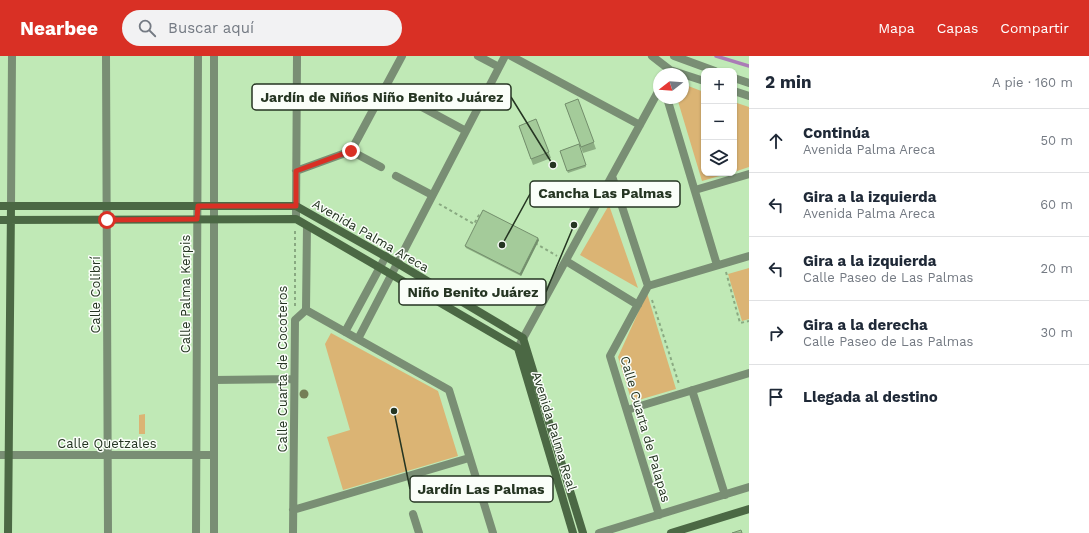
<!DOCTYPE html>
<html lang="es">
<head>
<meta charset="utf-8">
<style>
  body { margin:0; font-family:"Work Sans",sans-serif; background:#f2f2f3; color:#1f2937 }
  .controls { position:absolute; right:12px; top:12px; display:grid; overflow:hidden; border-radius:8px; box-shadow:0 1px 3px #0004 }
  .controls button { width:36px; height:36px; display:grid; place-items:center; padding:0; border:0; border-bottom:1px solid #e0e1e3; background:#fff; color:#1f2937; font:20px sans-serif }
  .compass { position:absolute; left:653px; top:12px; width:36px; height:36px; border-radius:50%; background:#fff; box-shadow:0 1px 3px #0004; rotate:253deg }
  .stop { position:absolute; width:12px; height:12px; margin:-9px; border:3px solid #d93025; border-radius:50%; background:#fff }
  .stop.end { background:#d93025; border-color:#fff; box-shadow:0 1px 4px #0008 }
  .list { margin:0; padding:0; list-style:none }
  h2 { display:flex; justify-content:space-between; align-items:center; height:52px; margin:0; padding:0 16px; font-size:17px }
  h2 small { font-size:13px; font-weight:400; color:#747a83 }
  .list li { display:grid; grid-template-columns:26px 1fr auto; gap:12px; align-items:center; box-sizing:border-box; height:64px; padding:0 16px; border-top:1px solid #e0e1e3 }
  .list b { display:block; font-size:15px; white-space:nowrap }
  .list p { margin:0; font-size:13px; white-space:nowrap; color:#747a83 }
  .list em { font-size:13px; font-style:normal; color:#747a83 }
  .icon { flex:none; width:22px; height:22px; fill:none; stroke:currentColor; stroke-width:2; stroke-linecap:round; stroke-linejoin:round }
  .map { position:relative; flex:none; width:749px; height:477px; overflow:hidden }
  header { display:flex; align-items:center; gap:24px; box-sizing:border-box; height:56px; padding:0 20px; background:#d93025; color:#fff }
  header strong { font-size:19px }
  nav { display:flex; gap:22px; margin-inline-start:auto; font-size:14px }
  .search { width:280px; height:36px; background:#f2f2f3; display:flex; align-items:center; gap:10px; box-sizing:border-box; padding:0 14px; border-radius:22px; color:#747a83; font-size:15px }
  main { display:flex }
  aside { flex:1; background:#fff }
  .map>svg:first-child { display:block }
  .green { fill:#dbb474 }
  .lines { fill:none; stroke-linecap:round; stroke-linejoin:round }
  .stream { stroke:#aa7cb6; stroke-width:3.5 }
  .path { stroke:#89a981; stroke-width:2; stroke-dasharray:3 3; stroke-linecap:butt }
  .street { stroke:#798e74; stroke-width:8 }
  .secondary { stroke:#4b6844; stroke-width:8 }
  .tree { fill:#757e56 }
  .wall { fill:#8daf84 }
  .shaded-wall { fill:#738e6c }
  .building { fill:#a4cb9a; stroke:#738e6c }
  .route { stroke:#d93025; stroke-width:5 }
  .labels { text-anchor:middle; stroke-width:3; stroke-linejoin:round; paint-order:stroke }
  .street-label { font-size:13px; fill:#253522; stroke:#fafef9 }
  .leader { fill:none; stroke:#253522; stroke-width:1.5 }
  .callout-dot { fill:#253522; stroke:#fafef9; stroke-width:1.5 }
  .callout { fill:#fafef9; stroke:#253522; stroke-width:1.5 }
  .callout-label { font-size:14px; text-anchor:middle; font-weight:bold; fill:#253522 }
</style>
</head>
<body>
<header>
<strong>Nearbee</strong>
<div class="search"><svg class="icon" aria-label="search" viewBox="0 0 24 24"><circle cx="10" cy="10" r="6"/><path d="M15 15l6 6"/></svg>Buscar aquí</div>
<nav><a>Mapa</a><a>Capas</a><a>Compartir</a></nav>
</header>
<main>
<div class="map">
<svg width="749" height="477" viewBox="0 0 749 477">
  <rect width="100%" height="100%" fill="#c0e9b6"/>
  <!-- green -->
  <path class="green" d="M 683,28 L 704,36 L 704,117 L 730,117 L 702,125 L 677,42 L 683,42 Z
    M 734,46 L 749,51 L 749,111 L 734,116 Z
    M 609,149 L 638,232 L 580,199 Z
    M 749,212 L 749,263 L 742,265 L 728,218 Z
    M 647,237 L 676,333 L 632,346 L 618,301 Z
    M 331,277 L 438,335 L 458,400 L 343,434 L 327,381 L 350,374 L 325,288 Z
    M 145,358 L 145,378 L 139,378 L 139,359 Z"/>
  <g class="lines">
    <!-- stream -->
    <path class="stream" d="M 716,0 L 749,10"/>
    <!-- path -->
    <path class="path" d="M 439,148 L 474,168 L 480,157 L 482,158
      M 535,187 L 557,200
      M 726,216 L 740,267 L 749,265
      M 652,244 L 679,328
      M 295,250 L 295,174"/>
    <!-- street -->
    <path class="street" d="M 106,0 L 108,477
      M 478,0 L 499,11
      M 511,0 L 640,69
      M 652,0 L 670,14 L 704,25
      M 674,0 L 715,15
      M 734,22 L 749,27
      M 385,31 L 466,75
      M 734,35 L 749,40
      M 667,42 L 717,209
      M 351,95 L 381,111
      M 296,115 L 351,95 L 402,0
      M 396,120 L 432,139
      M 612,120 L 648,230
      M 695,134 L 749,118
      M 11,150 L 12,0
      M 296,163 L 297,0
      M 566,205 L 638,249
      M 648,230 L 610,300 L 659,459
      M 648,230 L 749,200
      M 306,254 L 307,170
      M 345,276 L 386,200
      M 358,283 L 505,0
      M 520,288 L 659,34
      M 214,324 L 294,323
      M 692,334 L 725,439
      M 627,354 L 749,317
      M 0,399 L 214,399
      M 293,454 L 469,402
      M 413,458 L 419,477
      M 196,477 L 198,0
      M 214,477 L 214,0
      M 293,477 L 295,264 L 306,254 L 449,334 L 493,477
      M 599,477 L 749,431"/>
    <!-- secondary -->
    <path class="secondary" d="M 0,150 L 296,150 L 397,207 L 523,282 L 583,477
      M 0,164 L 296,163 L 518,292 L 573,477
      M 8,477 L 11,150
      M 671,477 L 749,453"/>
  </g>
  <!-- trees -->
  <circle class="tree" cx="304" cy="338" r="4.5"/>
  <!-- wall -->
  <path class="wall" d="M 578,43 L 596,93 L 583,97 L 565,48 Z
    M 536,63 L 551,102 L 533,109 L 519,70 Z
    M 579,88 L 586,111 L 568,117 L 560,95 Z
    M 539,184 L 521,220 L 466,192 L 465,190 Z"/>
  <!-- shaded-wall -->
  <path class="shaded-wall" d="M 538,182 L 539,184 L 521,220 L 520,218 Z"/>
  <!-- building -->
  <path class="building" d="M 578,43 L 594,86 L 581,91 L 565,48 Z
    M 536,63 L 549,96 L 531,103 L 519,70 Z
    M 579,88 L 586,109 L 567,115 L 560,95 Z
    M 483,154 L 538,182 L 520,218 L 465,190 Z
    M 741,474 L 742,477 L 732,477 Z"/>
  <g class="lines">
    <!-- route -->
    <path class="route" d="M 107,164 L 197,163 L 198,150 L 296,150 L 296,115 L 351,95"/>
  </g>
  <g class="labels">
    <!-- street labels -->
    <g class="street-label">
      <text transform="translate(371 179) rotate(30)" y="5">Avenida Palma Areca</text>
      <text transform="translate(185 238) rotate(-90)" y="5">Calle Palma Kerpis</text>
      <text transform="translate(95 239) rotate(-90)" y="5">Calle Colibrí</text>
      <text transform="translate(282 313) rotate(-90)" y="5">Calle Cuarta de Cocoteros</text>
      <text transform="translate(646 373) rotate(74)" y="5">Calle Cuarta de Palapas</text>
      <text transform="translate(555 375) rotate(73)" y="5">Avenida Palma Real</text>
      <text x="107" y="392">Calle Quetzales</text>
    </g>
  </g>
  <!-- callouts -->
  <path class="leader" d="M553 109L511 41M502 189L530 138M574 169L546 236M394 355L410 433"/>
  <g class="callout-dot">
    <circle cx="553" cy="109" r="4"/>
    <circle cx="502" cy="189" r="4"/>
    <circle cx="574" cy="169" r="4"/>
    <circle cx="394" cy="355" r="4"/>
  </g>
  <g class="callout">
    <rect x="252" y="28" width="259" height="26" rx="4"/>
    <rect x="530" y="125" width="150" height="26" rx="4"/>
    <rect x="399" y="223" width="147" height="26" rx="4"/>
    <rect x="410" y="420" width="143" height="26" rx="4"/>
  </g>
  <g class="callout-label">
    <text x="382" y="46">Jardín de Niños Niño Benito Juárez</text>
    <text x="605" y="142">Cancha Las Palmas</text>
    <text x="473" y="241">Niño Benito Juárez</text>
    <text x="481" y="438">Jardín Las Palmas</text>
  </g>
</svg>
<div class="controls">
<button>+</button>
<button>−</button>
<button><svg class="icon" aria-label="layers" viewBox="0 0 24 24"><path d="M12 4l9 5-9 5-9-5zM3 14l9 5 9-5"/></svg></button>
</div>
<svg class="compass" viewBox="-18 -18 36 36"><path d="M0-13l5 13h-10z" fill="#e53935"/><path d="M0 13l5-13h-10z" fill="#747a83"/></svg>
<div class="stop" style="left:107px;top:164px"></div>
<div class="stop end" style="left:351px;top:95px"></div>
</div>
<aside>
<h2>2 min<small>A pie · 160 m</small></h2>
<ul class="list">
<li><svg class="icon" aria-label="ahead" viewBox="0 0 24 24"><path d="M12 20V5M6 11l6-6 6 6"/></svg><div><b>Continúa</b><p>Avenida Palma Areca</p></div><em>50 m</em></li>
<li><svg class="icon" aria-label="left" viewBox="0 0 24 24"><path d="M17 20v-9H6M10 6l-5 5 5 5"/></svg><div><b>Gira a la izquierda</b><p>Avenida Palma Areca</p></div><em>60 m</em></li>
<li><svg class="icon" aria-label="left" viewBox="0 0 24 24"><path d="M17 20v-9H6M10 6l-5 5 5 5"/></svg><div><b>Gira a la izquierda</b><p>Calle Paseo de Las Palmas</p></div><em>20 m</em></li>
<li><svg class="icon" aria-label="right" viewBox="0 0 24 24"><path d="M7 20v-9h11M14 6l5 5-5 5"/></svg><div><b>Gira a la derecha</b><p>Calle Paseo de Las Palmas</p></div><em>30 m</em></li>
<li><svg class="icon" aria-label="arrive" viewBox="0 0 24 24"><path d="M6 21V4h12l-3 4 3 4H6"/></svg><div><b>Llegada al destino</b></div></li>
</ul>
</aside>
</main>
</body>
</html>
